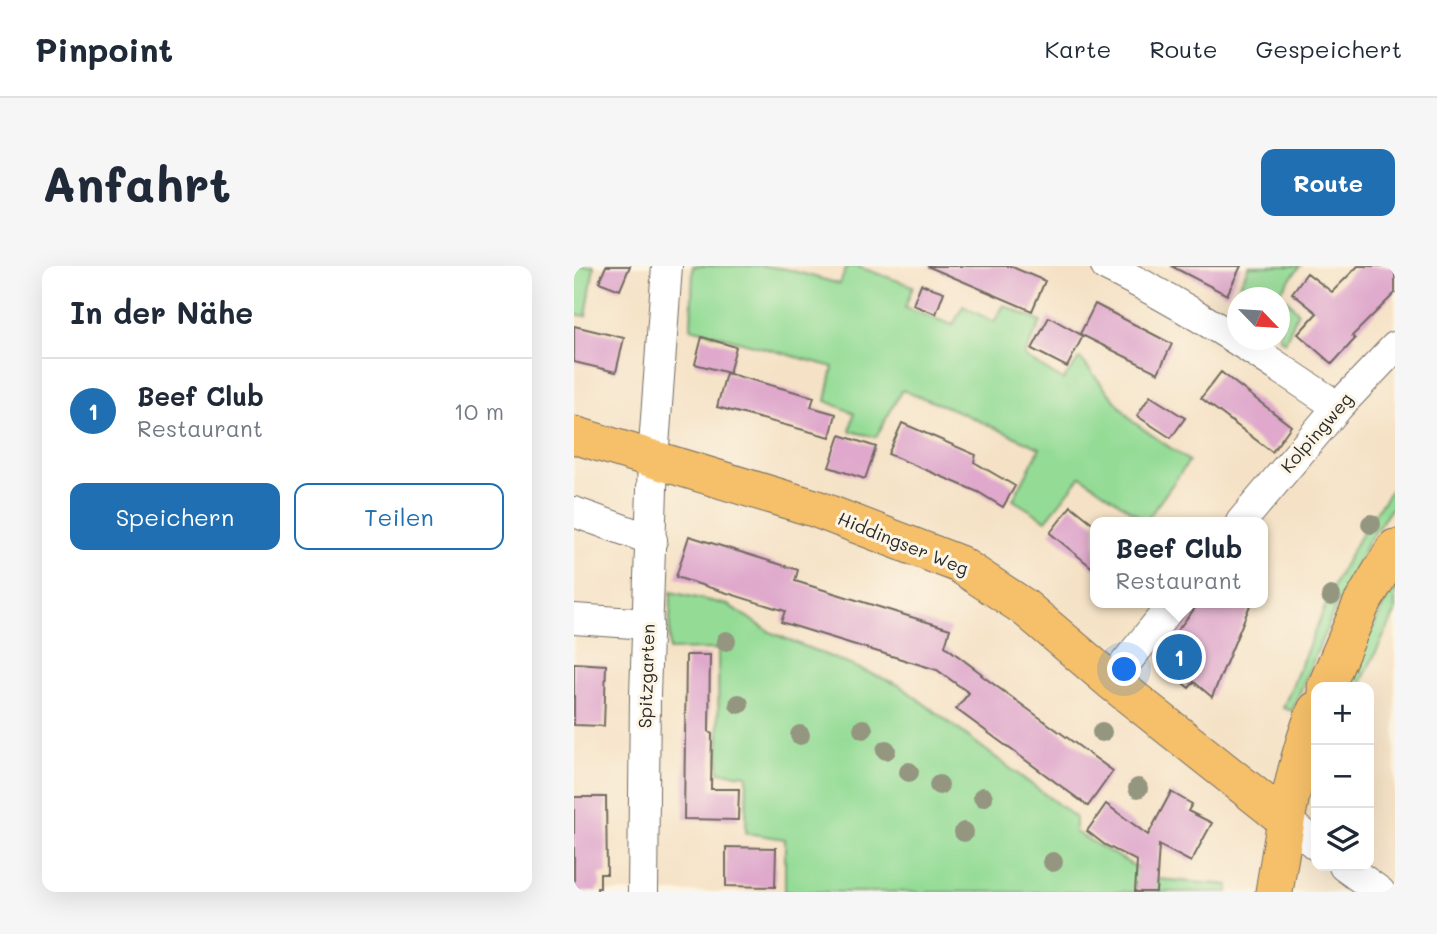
<!DOCTYPE html>
<html lang="de">
<head>
<meta charset="utf-8">
<style>
  body { margin:0; font-family:Mali,sans-serif; background:#f6f6f7; color:#1f2937 }
  .controls { position:absolute; right:21px; bottom:21px; display:grid; overflow:hidden; border-radius:14px; box-shadow:0 7px 28px #0002 }
  .controls button { width:63px; height:63px; display:grid; place-items:center; padding:0; border:0; border-bottom:2px solid #e0e1e3; background:#fff; color:#1f2937; font:35px sans-serif }
  .compass { position:absolute; left:653px; top:21px; width:63px; height:63px; border-radius:50%; background:#fff; box-shadow:0 7px 28px #0002; rotate:115deg }
  .you { position:absolute; left:551px; top:404px; width:24px; height:24px; margin:-18px; border:5px solid #fff; border-radius:50%; background:#1a73e8; box-shadow:0 0 0 10px #1a73e833 }
  .badge { display:grid; place-items:center; width:46px; height:46px; border-radius:50%; background:#1f6fb2; color:#fff; font-size:23px; font-weight:700 }
  .pin { position:absolute; translate:-50% -50%; border:4px solid #fff; box-shadow:0 2px 7px #0006 }
  .popup { position:absolute; left:516px; top:251px; width:178px; height:91px; box-sizing:border-box; display:grid; place-content:center; border-radius:14px; background:#fff; filter:drop-shadow(0 2px 5px #0005); font-size:23px; white-space:nowrap; color:#747a83 }
  .popup b { font-size:26px; color:#1f2937 }
  .popup::after { content:''; position:absolute; left:50%; top:100%; margin-left:-14px; border:14px solid transparent; border-top-color:#fff }
  .list { margin:0; padding:0; list-style:none }
  h2 { display:flex; justify-content:space-between; align-items:center; height:91px; margin:0; padding:0 28px; font-size:30px }
  h2 small { font-size:23px; font-weight:400; color:#747a83 }
  .list li { display:grid; grid-template-columns:46px 1fr auto; gap:21px; align-items:center; box-sizing:border-box; height:105px; padding:0 28px; border-top:2px solid #e0e1e3 }
  .list b { display:block; font-size:26px; white-space:nowrap }
  .list p { margin:0; font-size:23px; white-space:nowrap; color:#747a83 }
  .list em { font-size:23px; font-style:normal; color:#747a83 }
  .actions { display:flex; gap:14px; padding:21px 28px }
  .actions a { flex:1; padding:16px 0; border:2px solid #1f6fb2; border-radius:14px; text-align:center; font-size:24px; color:#1f6fb2 }
  .actions .main { background:#1f6fb2; color:#fff }
  .icon { flex:none; width:38px; height:38px; fill:none; stroke:currentColor; stroke-width:2; stroke-linecap:round; stroke-linejoin:round }
  .map { position:relative; flex:none; width:821px; height:626px; overflow:hidden; border-radius:14px }
  header { display:flex; align-items:center; gap:42px; box-sizing:border-box; height:98px; padding:0 35px; background:#fff; border-bottom:2px solid #e0e1e3 }
  header strong { font-size:33px }
  nav { display:flex; gap:38px; margin-inline-start:auto; font-size:24px }
  .intro { display:flex; align-items:center; justify-content:space-between; box-sizing:border-box; height:168px; padding:0 42px }
  h1 { margin:0; font-size:49px }
  .button { padding:18px 32px; border-radius:14px; background:#1f6fb2; color:#fff; font-size:24px; font-weight:700 }
  main { display:flex; gap:42px; padding:0 42px }
  aside { flex:1; background:#fff; border-radius:14px; box-shadow:0 7px 28px #0002 }
  .map>svg:first-child { display:block }
  .green { fill:#94dc96; stroke:#608460; stroke-width:2 }
  .building { fill:#dfa8cc }
  .lines { fill:none; stroke-linecap:round; stroke-linejoin:round }
  .minor-casing { stroke:#726b61; stroke-width:32 }
  .major-casing { stroke:#726b61; stroke-width:39 }
  .minor { stroke:#fff; stroke-width:30 }
  .major { stroke:#f6c06b; stroke-width:37 }
  .tree { fill:#949680 }
  .labels { text-anchor:middle; stroke-width:6; stroke-linejoin:round; paint-order:stroke }
  .street-label { font-size:18px; fill:#2b2b2b; stroke:#fcf5e5 }
</style>
</head>
<body>
<header>
<strong>Pinpoint</strong>
<nav><a>Karte</a><a>Route</a><a>Gespeichert</a></nav>
</header>
<div class="intro"><h1>Anfahrt</h1><a class="button">Route</a></div>
<main>
<aside>
<h2>In der Nähe<small></small></h2>
<ul class="list">
<li><span class="badge">1</span><div><b>Beef Club</b><p>Restaurant</p></div><em>10 m</em></li>
</ul>
<div class="actions"><a class="main">Speichern</a><a>Teilen</a></div>
</aside>
<div class="map">
<svg width="821" height="626" viewBox="0 0 821 626">
  <rect width="100%" height="100%" fill="#fcf5e5"/>
  <filter id="ink" filterUnits="userSpaceOnUse"><feTurbulence type="fractalNoise" baseFrequency=".0143" numOctaves="2"/><feDisplacementMap in="SourceGraphic" scale="14" xChannelSelector="R" yChannelSelector="G"/><feConvolveMatrix kernelMatrix="1 2 1 2 8 2 1 2 1" color-interpolation-filters="sRGB"/></filter>
  <filter id="wash" filterUnits="userSpaceOnUse"><feTurbulence type="fractalNoise" baseFrequency=".00686" numOctaves="4" result="noise"/><feDisplacementMap in="SourceGraphic" scale="28" xChannelSelector="R" yChannelSelector="G"/><feGaussianBlur stdDeviation="1.57" result="paint"/><feColorMatrix in="noise" values="0 0 0 0 0 0 0 0 0 0 0 0 0 0 0 0 0 1.4 0 .05"/><feComposite in="paint" operator="in"/></filter>
  <g filter="url(#wash)">
    <rect width="100%" height="100%" fill="#f5e2c6"/>
    <!-- green -->
    <path class="green" d="M 0,0 L 20,0 L 12,50 L 0,48 Z
      M 119,0 L 190,0 L 212,3 L 266,18 L 273,0 L 282,0 L 339,20 L 331,42 L 379,59 L 389,40 L 420,56 L 430,39 L 467,56 L 450,90 L 489,114 L 506,92 L 558,155 L 615,195 L 572,255 L 507,210 L 472,254 L 439,234 L 466,182 L 381,144 L 328,124 L 302,171 L 276,165 L 280,147 L 252,135 L 259,101 L 117,62 Z
      M 675,0 L 726,0 L 706,26 L 724,46 L 711,76 L 706,73 L 706,32 L 664,32 L 663,50 L 654,44 Z
      M 821,218 L 821,237 L 794,276 L 763,338 L 718,445 L 709,442 L 762,314 L 786,270 Z
      M 821,316 L 821,347 L 785,421 L 773,421 L 782,397 Z
      M 97,326 L 154,339 L 198,367 L 325,419 L 501,551 L 501,566 L 583,613 L 655,619 L 654,626 L 211,626 L 211,573 L 172,567 L 173,509 L 145,506 L 144,383 L 95,384 Z"/>
    <g id="blocks">
      <!-- building -->
      <path class="building" d="M 32,0 L 56,0 L 46,24 L 25,16 Z
        M 353,0 L 436,0 L 471,15 L 458,45 Z
        M 597,0 L 667,0 L 653,29 Z
        M 784,0 L 821,0 L 821,27 L 778,70 L 781,73 L 758,98 L 724,68 L 743,47 L 718,27 L 733,7 L 758,26 Z
        M 347,18 L 370,26 L 362,48 L 339,39 Z
        M 521,38 L 598,78 L 584,107 L 506,68 Z
        M 475,51 L 509,70 L 493,101 L 458,83 Z
        M 0,60 L 50,72 L 42,106 L 0,96 Z
        M 128,71 L 162,81 L 155,107 L 121,98 Z
        M 647,106 L 717,160 L 698,186 L 627,132 Z
        M 152,107 L 240,131 L 237,141 L 262,148 L 256,171 L 143,141 Z
        M 576,130 L 611,152 L 597,172 L 563,150 Z
        M 328,157 L 402,189 L 400,196 L 441,220 L 429,241 L 404,226 L 314,188 Z
        M 266,169 L 302,181 L 291,213 L 255,201 Z
        M 497,240 L 521,259 L 521,304 L 476,267 Z
        M 115,270 L 224,304 L 221,315 L 376,363 L 371,380 L 408,408 L 407,409 L 539,505 L 514,540 L 382,443 L 395,427 L 363,404 L 207,356 L 211,345 L 102,311 Z
        M 625,337 L 677,337 L 638,431 L 620,416 L 615,422 L 599,409 L 603,403 L 585,388 Z
        M 112,389 L 136,389 L 135,466 L 138,468 L 137,523 L 165,523 L 164,554 L 110,553 Z
        M 0,397 L 32,399 L 30,460 L 0,459 Z
        M 597,526 L 618,538 L 614,545 L 638,557 L 617,596 L 585,579 L 582,626 L 561,626 L 563,595 L 531,579 L 513,565 L 532,538 L 574,569 Z
        M 0,531 L 32,531 L 33,608 L 26,608 L 26,622 L 23,622 L 23,626 L 0,626 Z
        M 152,581 L 202,582 L 201,621 L 152,620 Z"/>
    </g>
  </g>
  <g filter="url(#ink)">
    <use href="#blocks" fill-opacity="0" stroke="#726b61" stroke-width="2"/>
    <g class="lines">
      <defs>
        <path id="minor" d="M 532,0 C 614,40 689,90 764,141
          M 0,246 L 78,274
          M 667,256 L 764,141 L 821,81
          M 0,353 L 74,358
          M 537,415 L 600,337
          M 712,554 L 742,579
          M 770,600 L 806,626
          M 69,626 L 71,429 L 79,194 L 93,0"/>
        <path id="major" d="M 0,169 L 240,242 L 385,298 L 450,341 L 537,415 L 712,554
          M 752,421 L 787,339 L 821,282
          M 700,626 C 710,566 719,500 742,444"/>
      </defs>
      <!-- minor casing -->
      <use href="#minor" class="minor-casing"/>
      <!-- major casing -->
      <use href="#major" class="major-casing"/>
      <!-- minor -->
      <use href="#minor" class="minor"/>
      <!-- major -->
      <use href="#major" class="major"/>
    </g>
    <!-- trees -->
    <g class="tree">
      <circle cx="797" cy="258" r="10"/>
      <circle cx="757" cy="330" r="10"/>
      <circle cx="152" cy="375" r="10"/>
      <circle cx="165" cy="438" r="10"/>
      <circle cx="289" cy="463" r="10"/>
      <circle cx="528" cy="466" r="10"/>
      <circle cx="226" cy="469" r="10"/>
      <circle cx="312" cy="484" r="10"/>
      <circle cx="335" cy="506" r="10"/>
      <circle cx="365" cy="519" r="10"/>
      <circle cx="564" cy="522" r="10"/>
      <circle cx="409" cy="531" r="10"/>
      <circle cx="390" cy="566" r="10"/>
      <circle cx="479" cy="596" r="10"/>
    </g>
  </g>
  <g class="labels">
    <!-- street labels -->
    <g class="street-label">
      <text transform="translate(743 167) rotate(-49)" y="6">Kolpingweg</text>
      <text transform="translate(329 278) rotate(22)" y="6">Hiddingser Weg</text>
      <text transform="translate(73 410) rotate(-88)" y="6">Spitzgarten</text>
    </g>
  </g>
</svg>
<div class="controls">
<button>+</button>
<button>−</button>
<button><svg class="icon" aria-label="layers" viewBox="0 0 24 24"><path d="M12 4l9 5-9 5-9-5zM3 14l9 5 9-5"/></svg></button>
</div>
<svg class="compass" viewBox="-18 -18 36 36"><path d="M0-13l5 13h-10z" fill="#e53935"/><path d="M0 13l5-13h-10z" fill="#747a83"/></svg>
<div class="you"></div>
<div class="pin badge" style="left:605px;top:391px">1</div>
<div class="popup"><b>Beef Club</b>Restaurant</div>
</div>
</main>
</body>
</html>
